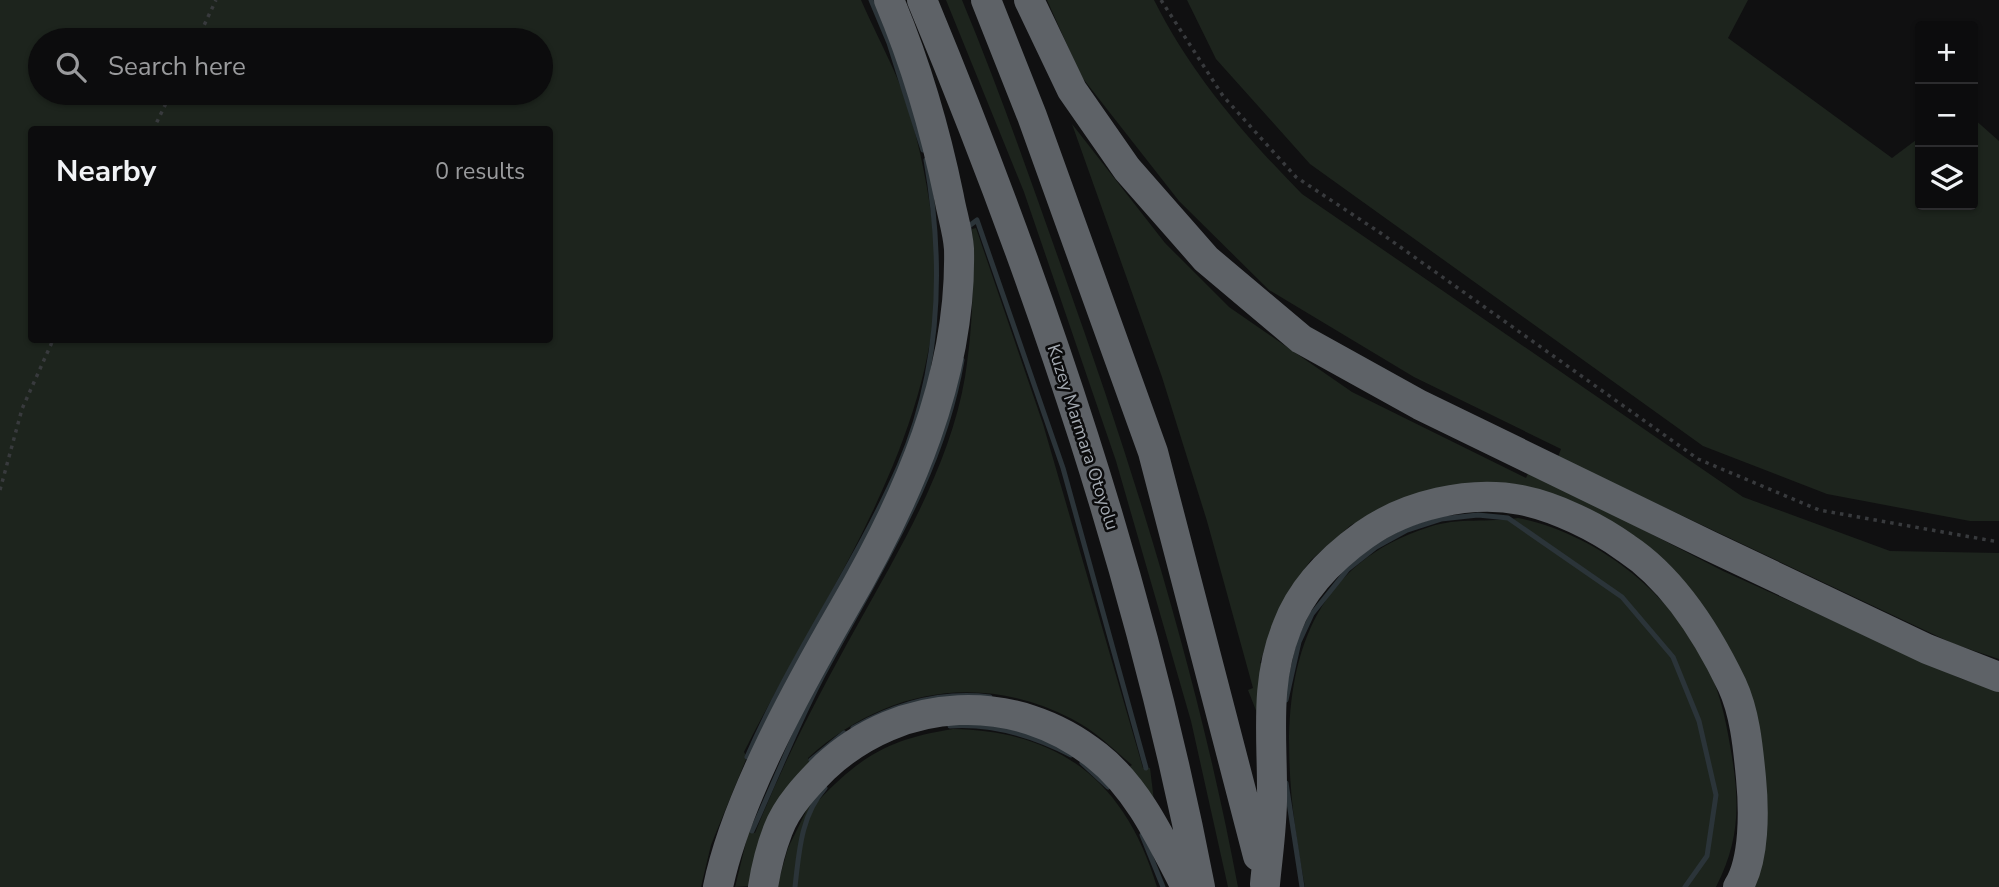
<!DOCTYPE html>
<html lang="en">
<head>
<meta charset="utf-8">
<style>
  body { margin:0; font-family:"Nunito Sans",sans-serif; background:#151516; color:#f1f3f6 }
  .controls { position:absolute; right:21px; top:21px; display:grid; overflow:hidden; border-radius:7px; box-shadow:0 2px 5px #0004 }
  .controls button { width:63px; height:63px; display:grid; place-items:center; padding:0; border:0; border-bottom:2px solid #2c2c2e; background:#0c0c0d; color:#f1f3f6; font:35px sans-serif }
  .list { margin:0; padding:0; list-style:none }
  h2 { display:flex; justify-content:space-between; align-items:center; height:91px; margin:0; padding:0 28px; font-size:30px }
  h2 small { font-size:23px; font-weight:400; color:#9a9b9d }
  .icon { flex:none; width:38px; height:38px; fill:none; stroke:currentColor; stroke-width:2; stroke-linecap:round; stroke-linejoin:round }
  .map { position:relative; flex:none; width:1999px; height:887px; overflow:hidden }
  .search { position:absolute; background:#0c0c0d; box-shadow:0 2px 5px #0004; left:28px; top:28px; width:525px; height:77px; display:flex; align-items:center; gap:18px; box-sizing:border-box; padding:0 24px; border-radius:38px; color:#9a9b9d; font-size:26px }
  .panel { position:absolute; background:#0c0c0d; box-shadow:0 2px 5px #0004; left:28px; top:126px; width:525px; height:217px; border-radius:7px }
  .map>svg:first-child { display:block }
  .green { fill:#1d241d; fill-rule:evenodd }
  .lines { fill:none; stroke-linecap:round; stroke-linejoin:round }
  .stream { stroke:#2b3439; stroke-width:5 }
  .path { stroke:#383a3d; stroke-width:3.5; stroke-dasharray:3.5 5; stroke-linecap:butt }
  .motorway { stroke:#5e6267; stroke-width:30 }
  .labels { text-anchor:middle; stroke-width:5; stroke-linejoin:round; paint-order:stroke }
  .street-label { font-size:18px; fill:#a3a9b1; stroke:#0b0b0c }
</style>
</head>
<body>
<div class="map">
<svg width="1999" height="887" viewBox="0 0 1999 887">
  <rect width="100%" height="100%" fill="#101011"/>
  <!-- green -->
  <path class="green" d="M 0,0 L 861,0 C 877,37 901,79 911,117 C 925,168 936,227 936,280 C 933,449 817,606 744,752 L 747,757 L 711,845 L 701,887 L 0,887 ZM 40,40 L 541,40 L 541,93 L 40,93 ZM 32,130 L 550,130 L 550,340 L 32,340 Z
    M 946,0 L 962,0 C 1000,91 1032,184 1065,277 C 1136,476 1199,679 1238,887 L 1228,887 L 1191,721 L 1116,461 L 1024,192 Z
    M 1047,0 L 1154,0 C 1191,74 1244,135 1302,194 L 1743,497 L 1890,551 L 1999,553 L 1999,659 L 1954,644 L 1558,457 L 1561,449 L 1414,377 L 1269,290 L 1179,201 L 1081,76 Z
    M 1187,0 L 1748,0 L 1728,38 L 1892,158 L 1920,137 L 1920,205 L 1973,205 L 1973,118 L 1999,141 L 1999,521 L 1970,521 L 1827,494 L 1703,446 L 1310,164 L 1216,59 Z
    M 1072,124 L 1165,243 L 1229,307 L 1352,392 L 1526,478 L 1529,471 L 1723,571 L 1962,679 L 1999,690 L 1999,887 L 1748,887 L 1766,790 L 1698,606 L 1554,502 L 1393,504 L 1351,525 L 1311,560 L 1291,587 L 1274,620 L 1260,663 L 1268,665 L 1257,713 L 1248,690 L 1253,688 L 1207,521 L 1162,377 Z
    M 976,228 L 1043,424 L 1143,768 L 1150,768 L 1154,801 L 1127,768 L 1132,765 C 1113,749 1094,730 1072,719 C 980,671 883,690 808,758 L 811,763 L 750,886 L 735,887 L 749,830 L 755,833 C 784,760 820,692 858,624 C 901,547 950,465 965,377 C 973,327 974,279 972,229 Z
    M 1518,518 C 1598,534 1674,595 1709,670 C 1722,698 1727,727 1732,757 C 1740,806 1739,842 1716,887 L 1305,887 C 1279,750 1265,579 1429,527 C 1458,517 1488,523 1518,518 Z
    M 953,729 C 1062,731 1126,783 1157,887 L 777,887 L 788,848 L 813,797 L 818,801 C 862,755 890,739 953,729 Z"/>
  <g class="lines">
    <!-- stream -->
    <path class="stream" d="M 871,0 L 889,43 L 923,150
      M 969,231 L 969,226 L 977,220 L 1063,468 L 1146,768
      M 1286,700 L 1299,642 L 1312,614 L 1348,569 L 1376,547 L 1407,530 L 1441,519 L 1478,515 L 1508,518 L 1622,597 L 1673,657 L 1699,721 L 1716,795 L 1707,856 L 1685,887
      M 950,726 C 993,723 1032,735 1071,755
      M 853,728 C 895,704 941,691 990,697
      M 747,757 C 790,657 855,566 899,466 C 941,369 944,263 926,160
      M 811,760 L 844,733
      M 1082,763 L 1108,787
      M 1286,783 L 1302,887
      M 752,831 C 775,781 795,730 820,681 C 875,576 942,479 962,360
      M 1142,835 L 1163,887
      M 795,887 C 799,852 801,815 825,788"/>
    <!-- path -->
    <path class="path" d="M 1161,0 L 1223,96 L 1296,177 L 1382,234 L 1698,459 L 1819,510 L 1999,542
      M 197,40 L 216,0
      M 153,130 L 171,93
      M 0,490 L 22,409 L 53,340"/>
    <!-- motorway -->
    <path class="motorway" d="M 922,0 C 1041,287 1141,582 1200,887
      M 986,0 L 1032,116 L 1153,452 L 1258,856
      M 1029,0 L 1072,90 L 1127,169 L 1206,259 L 1301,339 L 1420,405 L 1710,546 L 1927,649 L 1999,677
      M 1265,884 C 1268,852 1273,820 1272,789 C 1272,732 1265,682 1287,627 C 1301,589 1332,558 1364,535 C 1406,505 1469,490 1521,500 C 1556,507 1597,527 1626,548 C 1673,579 1708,635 1732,685 C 1745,713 1748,747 1751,778 C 1754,809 1755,860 1738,887
      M 718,887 C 736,799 799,686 844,608 C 907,500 962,377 959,249 C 958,232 952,214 949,197 C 935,129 916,64 889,0
      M 763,887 C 766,868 771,848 778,830 C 787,806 807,785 825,767 C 901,696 1015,690 1097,756 C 1138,788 1162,841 1186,887"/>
  </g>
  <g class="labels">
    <!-- street labels -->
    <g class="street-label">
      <text transform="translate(1083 437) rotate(72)" y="6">Kuzey Marmara Otoyolu</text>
    </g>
  </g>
</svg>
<div class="controls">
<button>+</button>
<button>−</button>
<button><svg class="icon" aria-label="layers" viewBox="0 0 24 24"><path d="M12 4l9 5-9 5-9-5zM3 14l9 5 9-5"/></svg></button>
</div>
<div class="search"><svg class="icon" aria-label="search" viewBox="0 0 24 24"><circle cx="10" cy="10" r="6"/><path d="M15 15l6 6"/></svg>Search here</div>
<section class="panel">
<h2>Nearby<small>0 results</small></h2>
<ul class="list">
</ul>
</section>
</div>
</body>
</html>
